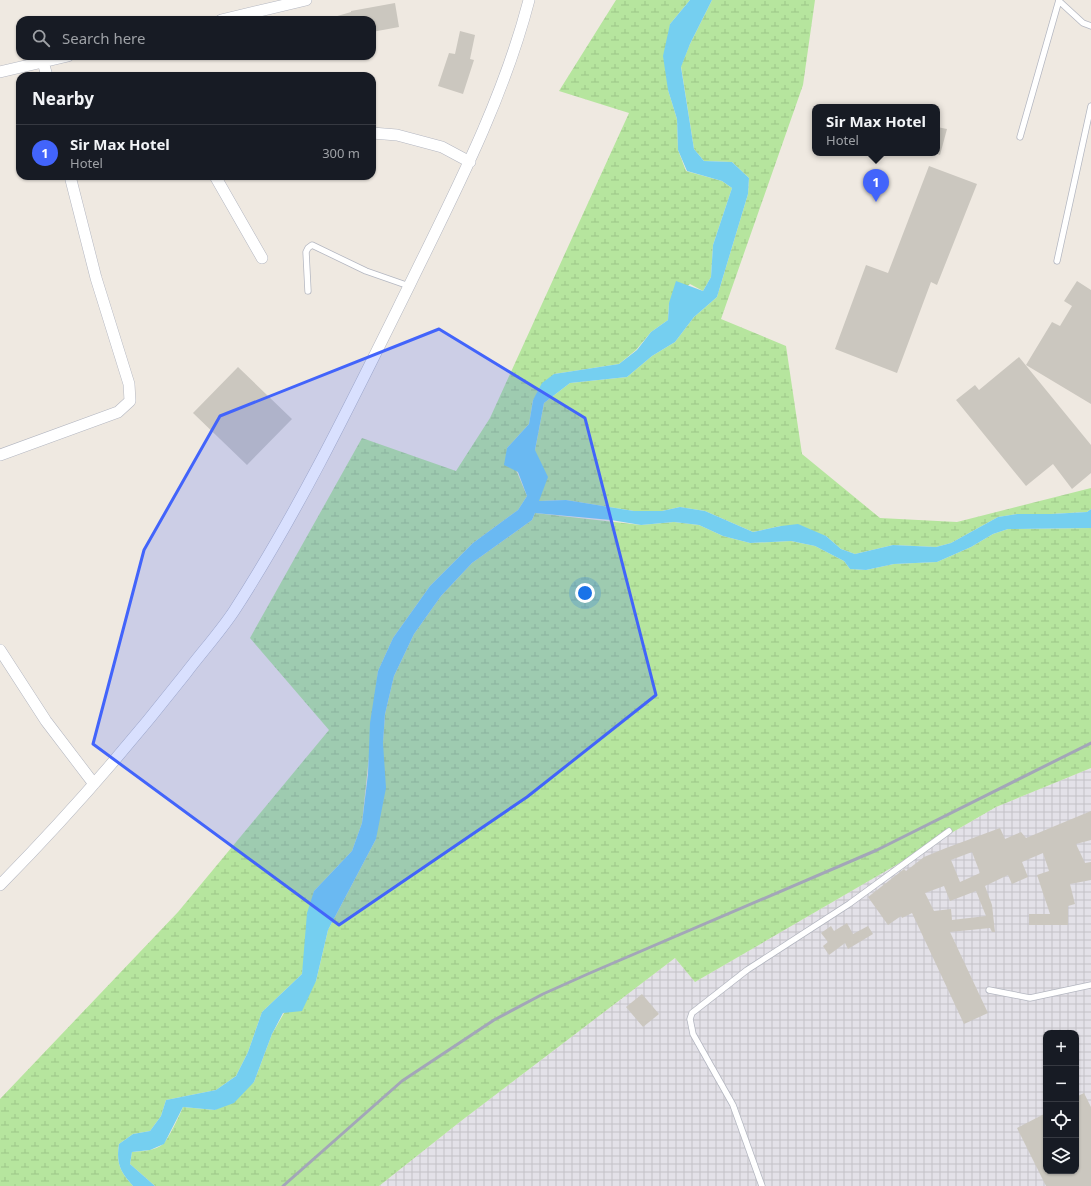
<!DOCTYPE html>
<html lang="en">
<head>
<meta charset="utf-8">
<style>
  body { margin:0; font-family:"Noto Sans",sans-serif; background:#242831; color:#f1f3f6 }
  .controls { position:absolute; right:12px; bottom:12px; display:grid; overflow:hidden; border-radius:8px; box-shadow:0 1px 3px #0004 }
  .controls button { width:36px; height:36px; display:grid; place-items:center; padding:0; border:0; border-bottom:1px solid #363941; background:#171b24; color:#f1f3f6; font:20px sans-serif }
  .you { position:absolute; left:585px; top:593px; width:14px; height:14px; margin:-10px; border:3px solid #fff; border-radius:50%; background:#1a73e8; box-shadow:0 0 0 6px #1a73e833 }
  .badge { display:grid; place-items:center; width:26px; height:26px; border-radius:50%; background:#4264fb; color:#fff; font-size:13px; font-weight:700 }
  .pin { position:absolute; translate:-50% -33px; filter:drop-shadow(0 1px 2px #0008) }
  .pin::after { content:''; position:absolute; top:21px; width:14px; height:12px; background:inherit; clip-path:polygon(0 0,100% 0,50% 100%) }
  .popup { position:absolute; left:812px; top:104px; width:128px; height:52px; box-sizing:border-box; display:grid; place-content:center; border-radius:8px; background:#171b24; filter:drop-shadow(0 1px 3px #0005); font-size:13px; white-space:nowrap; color:#9ea1a6 }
  .popup b { font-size:15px; color:#f1f3f6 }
  .popup::after { content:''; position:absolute; left:50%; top:100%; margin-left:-8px; border:8px solid transparent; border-top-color:#171b24 }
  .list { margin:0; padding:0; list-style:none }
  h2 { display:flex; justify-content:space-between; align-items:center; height:52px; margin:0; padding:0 16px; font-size:17px }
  h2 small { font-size:13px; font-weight:400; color:#9ea1a6 }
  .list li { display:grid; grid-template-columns:26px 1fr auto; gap:12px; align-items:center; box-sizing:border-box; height:56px; padding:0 16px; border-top:1px solid #363941 }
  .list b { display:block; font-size:15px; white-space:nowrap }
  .list p { margin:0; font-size:13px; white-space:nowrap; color:#9ea1a6 }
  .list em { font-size:13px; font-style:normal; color:#9ea1a6 }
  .icon { flex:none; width:22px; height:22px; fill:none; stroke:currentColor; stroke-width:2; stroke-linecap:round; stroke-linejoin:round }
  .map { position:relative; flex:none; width:1091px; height:1186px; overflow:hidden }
  .search { position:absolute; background:#171b24; box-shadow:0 1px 3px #0004; left:16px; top:16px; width:360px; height:44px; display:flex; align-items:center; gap:10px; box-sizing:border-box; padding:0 14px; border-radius:12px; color:#9ea1a6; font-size:15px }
  .panel { position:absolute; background:#171b24; box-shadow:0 1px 3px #0004; left:16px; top:72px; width:360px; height:108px; border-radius:12px }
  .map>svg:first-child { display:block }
  .industrial { fill:url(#industrial-grid); fill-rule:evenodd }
  .wetland { fill:url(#wetland-marsh) }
  .water { fill:#75cff0 }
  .building { fill:#cbc7bf; fill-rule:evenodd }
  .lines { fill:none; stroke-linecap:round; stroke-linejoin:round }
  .service-casing { stroke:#b4b7c1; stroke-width:7 }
  .minor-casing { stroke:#b4b7c1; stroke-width:12 }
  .service { stroke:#fff; stroke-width:5.5 }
  .minor { stroke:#fff; stroke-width:11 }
  .rail { stroke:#a3a6b8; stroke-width:3 }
  .marked { fill:#4264fb; fill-opacity:0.2; stroke:#4264fb; stroke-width:3; stroke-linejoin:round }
</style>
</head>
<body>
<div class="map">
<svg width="1091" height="1186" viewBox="0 0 1091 1186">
  <defs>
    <pattern id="industrial-grid" width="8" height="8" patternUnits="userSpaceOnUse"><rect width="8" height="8" fill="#e3e1e8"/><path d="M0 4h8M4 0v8" fill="none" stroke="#c3c1c7"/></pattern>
    <pattern id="wetland-marsh" width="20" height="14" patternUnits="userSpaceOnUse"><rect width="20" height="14" fill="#b6e59e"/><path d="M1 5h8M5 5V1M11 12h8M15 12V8" fill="none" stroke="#9dc588"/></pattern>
  </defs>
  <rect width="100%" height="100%" fill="#efe9e1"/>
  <!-- industrial -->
  <path class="industrial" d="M 1091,768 L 1091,1186 L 379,1186 L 461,1121 L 675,958 L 695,982 L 996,807 ZM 1046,1033 L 1076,1033 L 1076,1171 L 1046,1171 Z"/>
  <!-- wetland -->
  <path class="wetland" d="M 616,0 L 690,0 L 670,24 L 668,90 L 677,119 L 678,150 L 686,171 L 722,181 L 732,188 L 713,245 L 711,277 L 703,291 L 690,284 L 669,303 L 668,320 L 651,332 L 636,350 L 619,364 L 554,374 L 533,400 L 529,424 L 507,448 L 527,496 L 518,510 L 473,543 L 430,586 L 393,638 L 378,671 L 362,823 L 352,851 L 314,891 L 302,974 L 262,1012 L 248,1052 L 236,1076 L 216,1090 L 166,1100 L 161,1116 L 150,1131 L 133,1134 L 119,1144 C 116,1164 120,1171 133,1186 L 0,1186 L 0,1099 L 178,912 L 329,730 L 250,638 L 362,438 L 456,471 L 490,418 L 629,113 L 559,91 Z
    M 712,0 L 815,0 L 803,85 L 721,319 L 786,346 L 802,454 L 880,518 L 957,522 L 1091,488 L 1091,509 L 1087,512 L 1051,514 L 1017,514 L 998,517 L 951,543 L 936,547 L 893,545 L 855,554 L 841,549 L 826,536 L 781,526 L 753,532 L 705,511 L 680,507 L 662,511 L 634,511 L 566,500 L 539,501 L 535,450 L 544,403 L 570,383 L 627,377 L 652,356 L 675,342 L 694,317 L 717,297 L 748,194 L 749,178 L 732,162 L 704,161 L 694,149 L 681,66 L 690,44 Z
    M 535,513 L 641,525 L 674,522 L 699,525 L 723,536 L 750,543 L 791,541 L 815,546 L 844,561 L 850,569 L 866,570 L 894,564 L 937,562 L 971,547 L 993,534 L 1008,529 L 1091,528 L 1091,768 L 996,807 L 695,982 L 675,958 L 461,1121 L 379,1186 L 155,1186 L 130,1164 L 132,1152 C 141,1151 156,1151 163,1144 C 168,1140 180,1114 183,1107 L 215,1110 L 254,1082 L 272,1034 L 284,1013 L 316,981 L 328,930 L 376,839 L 385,714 L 394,676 L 414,634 L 441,596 L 472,563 L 532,520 Z"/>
  <!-- water -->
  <path class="water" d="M 690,0 L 712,0 L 690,44 L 681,67 L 694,149 L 704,161 L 732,162 L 749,178 L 748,194 L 717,297 L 694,317 L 675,342 L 652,356 L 627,377 L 570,383 L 544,403 L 535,450 L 548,477 L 539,501 L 566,500 L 634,511 L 662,511 L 680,507 L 705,511 L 753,532 L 781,526 L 798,524 L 826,536 L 841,549 L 855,554 L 893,545 L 936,547 L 951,543 L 998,517 L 1017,514 L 1051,514 L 1087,512 L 1091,509 L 1091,528 L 1008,529 L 993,534 L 971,547 L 937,562 L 894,564 L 866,570 L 850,569 L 844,561 L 815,546 L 791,541 L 750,543 L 723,536 L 699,525 L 674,522 L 641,525 L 611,520 L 535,513 L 532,520 L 472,563 L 441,596 L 414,634 L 394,676 L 385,714 L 383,743 L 386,788 L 376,839 L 328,930 L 316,981 L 302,1011 L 283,1013 L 272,1034 L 254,1082 L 234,1103 L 215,1110 L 183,1107 L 164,1144 L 150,1150 L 132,1152 L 130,1164 L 155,1186 L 133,1186 C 120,1171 116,1164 119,1144 L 133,1134 L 150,1131 L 161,1116 L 166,1100 L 216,1090 L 236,1076 L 248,1052 L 262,1012 L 302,974 L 307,913 L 314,891 L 352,851 L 362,823 L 368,774 L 370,723 L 378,671 L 393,638 L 430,586 L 473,543 L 518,510 L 527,496 L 518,472 L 504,465 L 507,448 L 529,424 L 533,400 L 542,383 L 554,374 L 619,364 L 637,350 L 651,332 L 668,320 L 669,303 L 676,281 L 703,291 L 711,277 L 713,245 L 732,188 L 722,181 L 687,171 L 678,150 L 677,119 L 668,90 L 663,56 L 670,24 Z"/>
  <!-- building -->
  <path class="building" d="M 395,3 L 399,27 L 372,32 L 372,20 L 334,20 L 334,17 L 351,12 L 351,11 Z
    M 460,31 L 475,35 L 470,59 L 474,60 L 463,94 L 438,86 L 449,53 L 455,54 Z
    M 937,127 L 947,129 L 940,155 L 937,154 Z
    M 929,166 L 977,184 L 937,285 L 931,282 L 897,373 L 835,349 L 866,265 L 888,273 Z
    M 1077,281 L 1091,290 L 1091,404 L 1026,365 L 1052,322 L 1060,326 L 1072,306 L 1064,301 Z
    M 1019,357 L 1091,445 L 1091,473 L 1072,489 L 1053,464 L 1026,486 L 956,400 L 975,385 L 979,390 Z
    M 238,367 L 292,419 L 247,465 L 193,413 Z
    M 1091,811 L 1091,840 L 1076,844 L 1085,863 L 1091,862 L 1091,880 L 1070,884 L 1075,904 L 1068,906 L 1068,925 L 1029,925 L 1029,914 L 1050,914 L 1037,875 L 1049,871 L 1043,853 L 1022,862 L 1028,877 L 1012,884 L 1008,875 L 985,886 L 992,905 L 995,932 L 992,932 L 990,928 L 950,932 L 988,1013 L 964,1024 L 912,913 L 902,918 L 901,916 L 888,925 L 868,897 L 904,869 L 906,871 L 924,857 L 946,848 L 1000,828 L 1005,839 L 1021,832 L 1026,838 ZM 972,852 L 980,873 L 960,882 L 951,860 ZM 944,886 L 950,901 L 976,891 L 986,916 L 952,920 L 951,909 L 934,911 L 925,893 Z
    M 847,923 L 853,934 L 868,926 L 873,934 L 848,949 L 845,943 L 829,955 L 823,946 L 828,942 L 821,933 L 831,926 L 834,931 Z
    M 642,994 L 659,1014 L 643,1027 L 626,1007 Z
    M 1084,1093 L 1091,1107 L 1091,1186 L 1046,1186 L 1017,1128 L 1046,1113 L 1046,1171 L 1076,1171 L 1076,1097 Z"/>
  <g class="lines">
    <defs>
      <path id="service" d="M 1059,1 L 1083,23 L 1091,26
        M 1020,137 L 1059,0
        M 1057,261 L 1091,106
        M 308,291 L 306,252 L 308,248 L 312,245 L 366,271 L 409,286
        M 989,990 L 1030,998 L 1091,985
        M 762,1186 L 733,1105 L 693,1034 L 690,1019 L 692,1013 L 747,970 L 849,904 L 949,831"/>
      <path id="minor" d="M 221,20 L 306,0
        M 43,62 L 47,76
        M 0,72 L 68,56
        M 372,133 L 397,135 L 442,147 L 470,162
        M 215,176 L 262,258
        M 0,455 L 118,412 L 130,401 L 129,384 L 96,278 L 70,176
        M 0,650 L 46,721 L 94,784
        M 0,885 C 66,818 128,747 186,673 C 202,652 220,632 234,611 C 300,509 356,393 410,284 C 455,192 503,100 529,0"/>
    </defs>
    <!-- service casing -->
    <use href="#service" class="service-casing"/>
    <!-- minor casing -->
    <use href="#minor" class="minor-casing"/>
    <!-- service -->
    <use href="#service" class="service"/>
    <!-- minor -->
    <use href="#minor" class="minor"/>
    <!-- rail -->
    <path class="rail" d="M 283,1186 L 402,1081 L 494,1020 L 543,994 L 590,973 L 877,850 L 1091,743"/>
  </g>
  <!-- marked area -->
  <path class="marked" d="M 439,329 L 585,418 L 656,695 L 527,797 L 339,925 L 93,744 L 144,550 L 220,416 Z"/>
</svg>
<div class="controls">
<button>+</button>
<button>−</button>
<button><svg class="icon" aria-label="locate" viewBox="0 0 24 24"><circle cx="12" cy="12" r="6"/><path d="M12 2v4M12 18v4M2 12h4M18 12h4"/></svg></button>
<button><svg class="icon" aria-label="layers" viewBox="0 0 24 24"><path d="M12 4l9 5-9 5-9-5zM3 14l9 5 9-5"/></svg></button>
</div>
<div class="you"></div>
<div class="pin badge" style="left:876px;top:202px">1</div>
<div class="popup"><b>Sir Max Hotel</b>Hotel</div>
<div class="search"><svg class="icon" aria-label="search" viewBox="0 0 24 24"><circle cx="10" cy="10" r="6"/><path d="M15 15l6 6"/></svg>Search here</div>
<section class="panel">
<h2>Nearby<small></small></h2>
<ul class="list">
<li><span class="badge">1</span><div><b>Sir Max Hotel</b><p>Hotel</p></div><em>300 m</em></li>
</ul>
</section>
</div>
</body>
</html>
